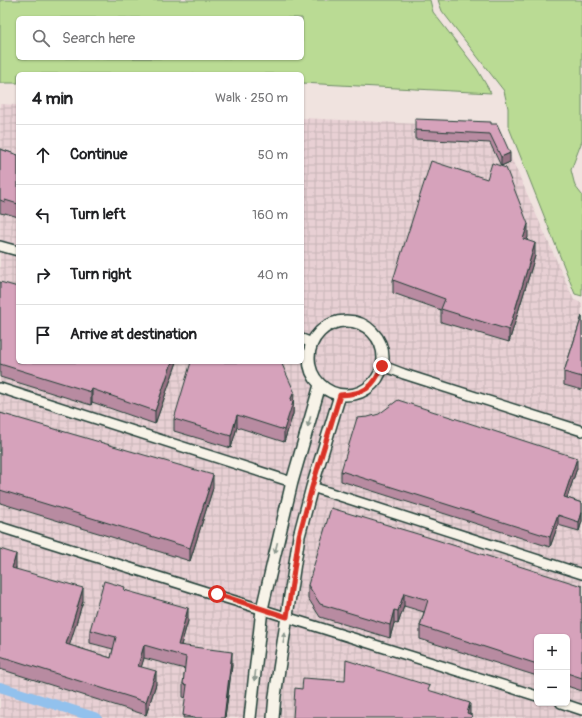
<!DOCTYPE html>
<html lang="en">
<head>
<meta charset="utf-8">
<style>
  body { margin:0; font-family:Pangolin,sans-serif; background:#f2f2f2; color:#202124 }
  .controls { position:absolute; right:12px; bottom:12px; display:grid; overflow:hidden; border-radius:6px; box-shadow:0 1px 3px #0004 }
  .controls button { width:36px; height:36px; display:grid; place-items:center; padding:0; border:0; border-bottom:1px solid #e0e0e0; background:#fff; color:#202124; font:20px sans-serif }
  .stop { position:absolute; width:12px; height:12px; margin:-9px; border:3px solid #d93025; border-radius:50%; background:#fff }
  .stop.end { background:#d93025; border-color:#fff; box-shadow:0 1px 4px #0008 }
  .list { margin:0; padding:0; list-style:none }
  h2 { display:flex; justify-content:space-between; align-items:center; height:52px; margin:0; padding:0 16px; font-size:17px }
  h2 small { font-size:13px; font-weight:400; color:#757577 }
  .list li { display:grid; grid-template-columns:26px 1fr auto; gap:12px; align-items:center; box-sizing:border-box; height:60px; padding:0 16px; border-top:1px solid #e0e0e0 }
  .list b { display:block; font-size:15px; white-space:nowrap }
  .list em { font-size:13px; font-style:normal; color:#757577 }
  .icon { flex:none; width:22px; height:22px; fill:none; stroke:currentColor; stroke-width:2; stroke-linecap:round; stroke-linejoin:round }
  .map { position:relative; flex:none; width:582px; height:718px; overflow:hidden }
  .search { position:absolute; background:#fff; box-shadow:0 1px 3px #0004; left:16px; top:16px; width:288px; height:44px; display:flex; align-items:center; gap:10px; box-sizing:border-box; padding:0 14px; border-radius:6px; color:#757577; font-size:15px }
  .panel { position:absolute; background:#fff; box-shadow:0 1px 3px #0004; left:16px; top:72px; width:288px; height:292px; border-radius:6px }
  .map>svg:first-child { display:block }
  .industrial { fill:url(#industrial-grid); fill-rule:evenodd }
  .grass { fill:#badb94; stroke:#6c8c64; fill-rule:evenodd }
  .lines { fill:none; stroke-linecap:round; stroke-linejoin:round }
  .canal { stroke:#92c1ed; stroke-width:10 }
  .minor-casing { stroke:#1f3d34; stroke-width:12 }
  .tertiary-casing { stroke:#1f3d34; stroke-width:14 }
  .minor { stroke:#f7f3e8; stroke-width:9 }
  .tertiary { stroke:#f7f3e8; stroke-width:11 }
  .wall { fill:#b88ba1; stroke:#1f3d34 }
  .shaded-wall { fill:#967183; stroke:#1f3d34 }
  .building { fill:#d6a2bb; stroke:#1f3d34 }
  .oneway { fill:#8b988e }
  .route { stroke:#d93025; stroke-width:5 }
</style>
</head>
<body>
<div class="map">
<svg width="582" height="718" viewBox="0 0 582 718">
  <defs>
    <pattern id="industrial-grid" width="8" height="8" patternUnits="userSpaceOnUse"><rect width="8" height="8" fill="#e8d0d4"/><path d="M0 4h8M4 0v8" fill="none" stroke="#c7b4b7"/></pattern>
  </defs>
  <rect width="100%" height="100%" fill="#f0e3df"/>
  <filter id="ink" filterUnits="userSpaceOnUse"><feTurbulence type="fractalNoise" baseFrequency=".025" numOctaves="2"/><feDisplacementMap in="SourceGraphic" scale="8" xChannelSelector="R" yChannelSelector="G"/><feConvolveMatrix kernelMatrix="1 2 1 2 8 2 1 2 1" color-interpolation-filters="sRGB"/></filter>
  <g filter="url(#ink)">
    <!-- industrial -->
    <path class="industrial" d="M 0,104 L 18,105 L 18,362 L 302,362 L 302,118 L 498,128 L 574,300 L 582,303 L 582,718 L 0,718 ZM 537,637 L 567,637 L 567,703 L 537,703 Z"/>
    <!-- grass -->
    <path class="grass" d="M 0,0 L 430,0 L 433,12 L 477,69 L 491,93 L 302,83 L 302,74 L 18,74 L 18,83 L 0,83 ZM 18,18 L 302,18 L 302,58 L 18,58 Z
      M 438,0 L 582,0 L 582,141 L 571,170 L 575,186 L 582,195 L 582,296 L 575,294 L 508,125 L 508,108 L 504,91 L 442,11 Z"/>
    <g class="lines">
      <!-- canal -->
      <path class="canal" d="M 0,687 L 97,718"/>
      <defs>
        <path id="minor" d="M 0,246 L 18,251
          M 302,339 L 312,343
          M 383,366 L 404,374 L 582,431
          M 0,388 L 292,482
          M 312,487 L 582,574
          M 0,527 L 537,696
          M 561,703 L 582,710"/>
        <path id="tertiary" d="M309 358a37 37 0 1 1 74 0a37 37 0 1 1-74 0Z
          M 250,718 L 262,609 L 292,482 L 320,385
          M 273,718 L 275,696 L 299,536 L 312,487 L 340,395"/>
      </defs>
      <!-- minor casing -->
      <use href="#minor" class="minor-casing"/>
      <!-- tertiary casing -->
      <use href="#tertiary" class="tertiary-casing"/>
      <!-- minor -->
      <use href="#minor" class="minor"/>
      <!-- tertiary -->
      <use href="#tertiary" class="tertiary"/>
    </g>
    <!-- wall -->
    <path class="wall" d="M 491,124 L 510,162 L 501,166 L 490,143 L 415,139 L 415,130 Z
      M 0,149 L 18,155 L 18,217 L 5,213 L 5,214 L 0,213 Z
      M 528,237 L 527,240 L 535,256 L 509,342 L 441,322 L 441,310 L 393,293 L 393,280 Z
      M 0,282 L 18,362 L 177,362 L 155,424 L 92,402 L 91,405 L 0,377 Z
      M 582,316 L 582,390 L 564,385 L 564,372 Z
      M 294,403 L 293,405 L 293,414 L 284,442 L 237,427 L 231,448 L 174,431 L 174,419 Z
      M 0,413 L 213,488 L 190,561 L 0,503 Z
      M 577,468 L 567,498 L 582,503 L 582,521 L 579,531 L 558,525 L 550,547 L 341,481 L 341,471 Z
      M 0,549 L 16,567 L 16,570 L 83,601 L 69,645 L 111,658 L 113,649 L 90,643 L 90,630 L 125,590 L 188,621 L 181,645 L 232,665 L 225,718 L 183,718 L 186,698 L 183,697 L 183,684 L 185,669 L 144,658 L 141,667 L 156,684 L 146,715 L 0,669 Z
      M 308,585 L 582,586 L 582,691 L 567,686 L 567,637 L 537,637 L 537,676 L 420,639 L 420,626 L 424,612 L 404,606 L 398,624 L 394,623 L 390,638 L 320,617 L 308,598 Z"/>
    <!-- shaded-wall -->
    <path class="shaded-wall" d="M 510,153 L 510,162 L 501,166 L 501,157 Z
      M 528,224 L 528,237 L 523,252 L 523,239 Z
      M 535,243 L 535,256 L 509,342 L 509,330 Z
      M 172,362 L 177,362 L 155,424 L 155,411 Z
      M 92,389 L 92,402 L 91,405 L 91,392 Z
      M 294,391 L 293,414 L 284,442 L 284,430 L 290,401 Z
      M 237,415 L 237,427 L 231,448 L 231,436 Z
      M 577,458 L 577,468 L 564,507 L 564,497 Z
      M 213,475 L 213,488 L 190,561 L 190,548 Z
      M 582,512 L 582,521 L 579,531 L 579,522 Z
      M 558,515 L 558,525 L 550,547 L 550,537 Z
      M 16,554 L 16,567 L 12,581 L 12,568 Z
      M 83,588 L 83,601 L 66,657 L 66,644 Z
      M 404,593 L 404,606 L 398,624 L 398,611 Z
      M 188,608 L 188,621 L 178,655 L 178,645 Z
      M 394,610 L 394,623 L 390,638 L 390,625 Z
      M 144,645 L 144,658 L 138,679 L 138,666 Z
      M 232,652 L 232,665 L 225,718 L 224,718 Z
      M 156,671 L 156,684 L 146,715 L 146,702 Z
      M 470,703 L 470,716 L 467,713 Z"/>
    <!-- building -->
    <path class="building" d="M 415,119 L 491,122 L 491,124 L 497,124 L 510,153 L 501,157 L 490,134 L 415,130 Z
      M 0,149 L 18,155 L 18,204 L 5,200 L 5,202 L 0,200 Z
      M 431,161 L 487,179 L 492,163 L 506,168 L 528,224 L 523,239 L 535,243 L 509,330 L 441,309 L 445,299 L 393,280 Z
      M 0,282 L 18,287 L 18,362 L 172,362 L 155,411 L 92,389 L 91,392 L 0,364 Z
      M 582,316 L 582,377 L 564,372 Z
      M 191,362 L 281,362 L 294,391 L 290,401 L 293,402 L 284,430 L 237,415 L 231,436 L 174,419 Z
      M 398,400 L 577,458 L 564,497 L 582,503 L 582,512 L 579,522 L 558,515 L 550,537 L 341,471 L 357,418 L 368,417 L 379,414 Z
      M 0,413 L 213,475 L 190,548 L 0,490 Z
      M 331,508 L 421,535 L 582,586 L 582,678 L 567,673 L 567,637 L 537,637 L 537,664 L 420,626 L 428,600 L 404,593 L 398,611 L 394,610 L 390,625 L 320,604 L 308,585 Z
      M 0,549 L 16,554 L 12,568 L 83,588 L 66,644 L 111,658 L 116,637 L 90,630 L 104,581 L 125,587 L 124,590 L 188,608 L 178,645 L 232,652 L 224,718 L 193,718 L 183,715 L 187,685 L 183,684 L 186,657 L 144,645 L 138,666 L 156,671 L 146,702 L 0,656 Z
      M 346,660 L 430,686 L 428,690 L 470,703 L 467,713 L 472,715 L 471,718 L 293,718 L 295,688 L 302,689 L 303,678 L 345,681 Z"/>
    <!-- one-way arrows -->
    <defs><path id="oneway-solid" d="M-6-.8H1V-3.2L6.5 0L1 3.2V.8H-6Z"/></defs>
    <g class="oneway">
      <use href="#oneway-solid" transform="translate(309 422) rotate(106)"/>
      <use href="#oneway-solid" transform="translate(276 548) rotate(104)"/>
      <use href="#oneway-solid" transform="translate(284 638) rotate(-82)"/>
      <use href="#oneway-solid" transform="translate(255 676) rotate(96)"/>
    </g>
  </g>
  <g class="lines" filter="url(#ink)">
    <!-- route -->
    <path class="route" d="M 217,594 L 287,617 L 299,536 L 312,487 L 340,395 C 364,394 374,388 382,366"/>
  </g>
</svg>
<div class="controls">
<button>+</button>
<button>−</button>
</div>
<div class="stop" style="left:217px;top:594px"></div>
<div class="stop end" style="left:382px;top:366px"></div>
<div class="search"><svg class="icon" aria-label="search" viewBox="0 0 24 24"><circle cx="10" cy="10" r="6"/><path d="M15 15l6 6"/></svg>Search here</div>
<section class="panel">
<h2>4 min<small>Walk · 250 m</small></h2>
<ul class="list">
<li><svg class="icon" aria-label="ahead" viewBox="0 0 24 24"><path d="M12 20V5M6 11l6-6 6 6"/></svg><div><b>Continue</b></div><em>50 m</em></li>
<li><svg class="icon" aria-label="left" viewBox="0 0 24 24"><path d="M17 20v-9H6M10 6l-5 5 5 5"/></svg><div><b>Turn left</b></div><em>160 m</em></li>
<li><svg class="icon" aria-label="right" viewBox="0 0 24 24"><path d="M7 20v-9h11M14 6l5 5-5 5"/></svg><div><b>Turn right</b></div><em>40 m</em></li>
<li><svg class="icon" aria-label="arrive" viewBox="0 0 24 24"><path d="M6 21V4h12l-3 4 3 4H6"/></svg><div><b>Arrive at destination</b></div></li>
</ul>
</section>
</div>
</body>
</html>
